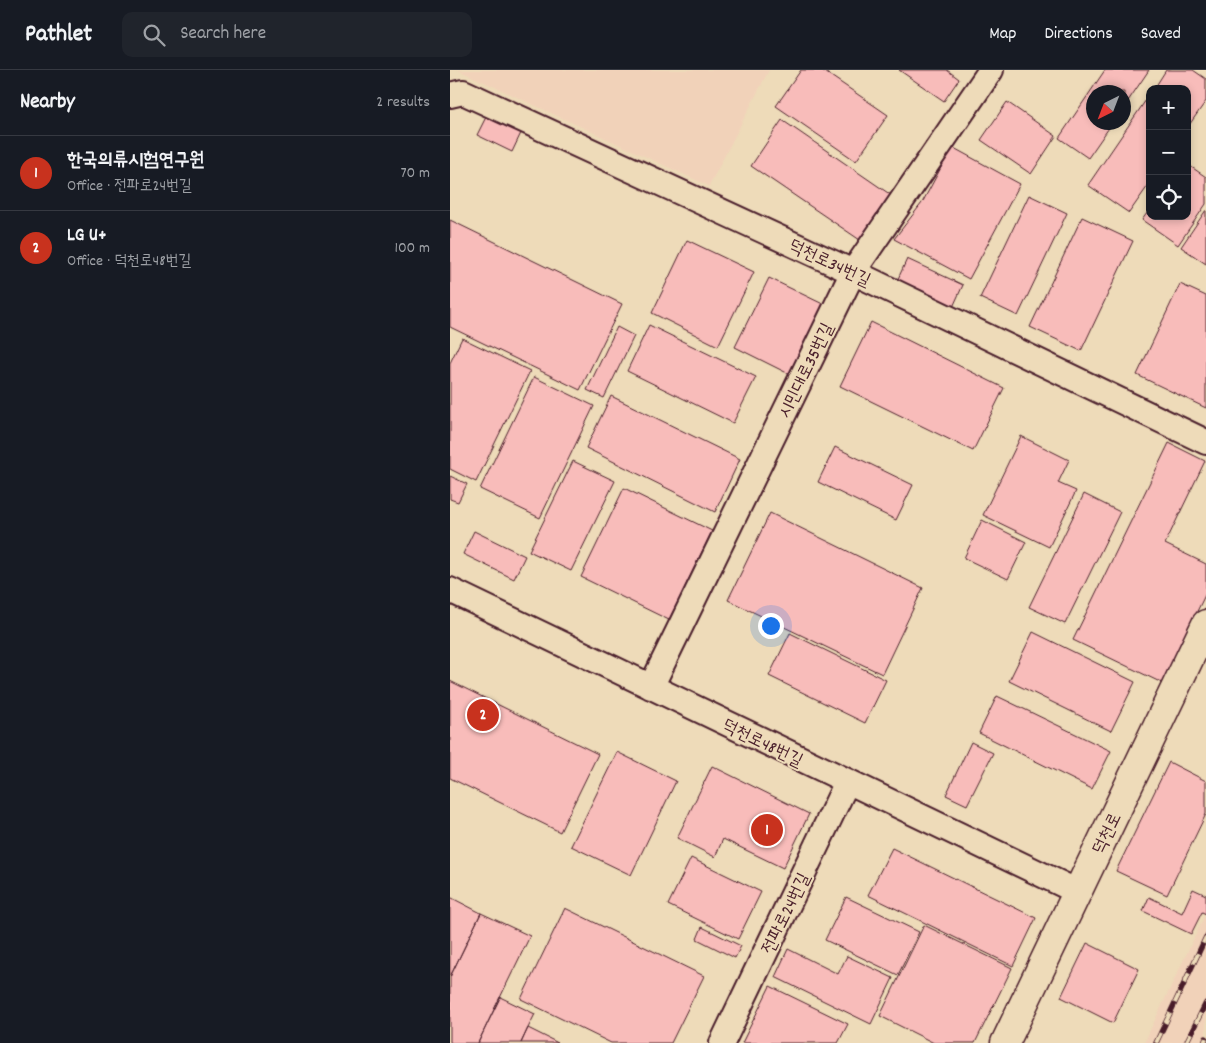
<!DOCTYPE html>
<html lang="en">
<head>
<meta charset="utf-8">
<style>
  body { margin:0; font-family:Dekko,"Poor Story",sans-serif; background:#20242c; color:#f1f3f6 }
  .controls { position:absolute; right:15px; top:15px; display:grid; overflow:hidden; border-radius:10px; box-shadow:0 2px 8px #0003 }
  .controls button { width:45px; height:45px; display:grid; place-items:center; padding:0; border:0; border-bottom:1px solid #363941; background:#171b24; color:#f1f3f6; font:25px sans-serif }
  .compass { position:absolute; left:636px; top:15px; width:45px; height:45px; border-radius:50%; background:#171b24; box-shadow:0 2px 8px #0003; rotate:222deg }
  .you { position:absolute; left:320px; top:555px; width:18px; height:18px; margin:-12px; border:4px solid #fff; border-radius:50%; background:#1a73e8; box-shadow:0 0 0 8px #1a73e833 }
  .badge { display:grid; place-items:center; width:32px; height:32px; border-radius:50%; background:#c8321e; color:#fff; font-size:16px; font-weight:700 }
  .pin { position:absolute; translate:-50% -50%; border:2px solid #fff; box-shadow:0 1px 5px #0006 }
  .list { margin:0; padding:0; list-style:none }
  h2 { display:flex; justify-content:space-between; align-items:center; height:65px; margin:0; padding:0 20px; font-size:21px }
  h2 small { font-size:16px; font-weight:400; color:#9ea1a6 }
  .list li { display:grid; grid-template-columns:32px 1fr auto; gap:15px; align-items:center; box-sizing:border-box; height:75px; padding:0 20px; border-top:1px solid #363941 }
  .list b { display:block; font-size:19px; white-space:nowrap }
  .list p { margin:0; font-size:16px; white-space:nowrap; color:#9ea1a6 }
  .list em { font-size:16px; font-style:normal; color:#9ea1a6 }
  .icon { flex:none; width:28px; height:28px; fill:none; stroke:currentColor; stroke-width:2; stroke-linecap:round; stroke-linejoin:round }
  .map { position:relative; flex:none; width:756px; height:973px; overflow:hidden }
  header { display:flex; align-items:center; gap:30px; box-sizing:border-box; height:70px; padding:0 25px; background:#171b24; border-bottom:1px solid #363941 }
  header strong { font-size:24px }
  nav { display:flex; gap:28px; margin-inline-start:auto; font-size:18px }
  .search { width:350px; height:45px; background:#20242c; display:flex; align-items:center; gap:12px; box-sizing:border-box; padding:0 18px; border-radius:10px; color:#9ea1a6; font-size:19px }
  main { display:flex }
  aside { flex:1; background:#171b24 }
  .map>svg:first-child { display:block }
  .built { fill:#f1d2b9 }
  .building { fill:#f8bcba; stroke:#4a1f2b }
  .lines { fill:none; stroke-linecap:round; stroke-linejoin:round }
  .minor-casing { stroke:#4a1f2b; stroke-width:28 }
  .tertiary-casing { stroke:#4a1f2b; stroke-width:31 }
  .minor { stroke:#eedbb9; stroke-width:24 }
  .tertiary { stroke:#eedbb9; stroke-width:28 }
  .rail-casing { stroke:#4a1f2b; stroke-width:5.5 }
  .rail { stroke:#eedbb9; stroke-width:4; stroke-dasharray:11; stroke-linecap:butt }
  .labels { text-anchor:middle; stroke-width:4; stroke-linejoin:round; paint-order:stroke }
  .street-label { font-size:18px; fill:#4a1f2b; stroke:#eedbb9 }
</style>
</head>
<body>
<header>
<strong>Pathlet</strong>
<div class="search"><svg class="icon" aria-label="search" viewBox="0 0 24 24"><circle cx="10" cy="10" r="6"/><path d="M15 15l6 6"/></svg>Search here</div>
<nav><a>Map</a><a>Directions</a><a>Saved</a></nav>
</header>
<main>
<aside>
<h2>Nearby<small>2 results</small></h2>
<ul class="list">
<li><span class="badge">1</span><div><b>한국의류시험연구원</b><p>Office · 전파로24번길</p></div><em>70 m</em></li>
<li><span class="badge">2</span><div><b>LG U+</b><p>Office · 덕천로48번길</p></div><em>100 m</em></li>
</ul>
</aside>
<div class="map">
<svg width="756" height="973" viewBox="0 0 756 973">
  <rect width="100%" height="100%" fill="#eedbb9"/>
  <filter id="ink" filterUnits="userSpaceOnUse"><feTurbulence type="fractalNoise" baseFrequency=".02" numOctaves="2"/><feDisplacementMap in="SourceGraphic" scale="10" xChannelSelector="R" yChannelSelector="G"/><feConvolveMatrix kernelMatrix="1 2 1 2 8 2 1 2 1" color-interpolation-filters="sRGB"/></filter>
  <g filter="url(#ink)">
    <!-- built -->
    <path class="built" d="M 8,0 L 319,0 L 259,116 Z
      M 756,843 L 756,973 L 694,973 Z"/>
    <!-- building -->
    <path class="building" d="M 351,0 L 372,0 L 438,45 L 406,91 L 326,36 Z
      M 449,0 L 497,0 L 509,9 L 494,31 Z
      M 655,0 L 699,0 L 674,37 L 674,22 L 644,22 L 644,52 L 663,52 L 638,88 L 609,68 Z
      M 716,0 L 743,0 L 756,9 L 756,31 L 737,58 L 737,19 L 704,19 Z
      M 700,24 L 700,113 L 679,143 L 638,115 Z
      M 557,32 L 606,66 L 581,104 L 531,70 Z
      M 36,47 L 71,63 L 62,82 L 27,65 Z
      M 332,50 L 441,125 L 410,170 L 301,96 Z
      M 502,77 L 570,114 L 519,209 L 444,169 L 472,133 Z
      M 737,94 L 756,107 L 756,134 L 728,175 L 692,150 L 700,139 L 700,146 L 737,146 Z
      M 579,125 L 617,143 L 568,246 L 530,228 Z
      M 756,140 L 756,194 L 731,177 Z
      M 632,147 L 683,171 L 631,281 L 580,257 Z
      M 0,150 L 172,234 L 130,320 L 0,257 Z
      M 237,170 L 304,202 L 268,276 L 202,243 Z
      M 457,189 L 513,215 L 503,237 L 447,211 Z
      M 319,208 L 377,236 L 343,306 L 285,277 Z
      M 730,214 L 756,226 L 756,338 L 687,305 Z
      M 421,252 L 554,318 L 523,381 L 390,316 Z
      M 199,255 L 306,307 L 283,353 L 177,301 Z
      M 167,257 L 184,266 L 154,328 L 137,320 Z
      M 12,268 L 80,301 L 26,412 L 0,399 L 0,293 Z
      M 84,307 L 144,336 L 90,448 L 30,419 Z
      M 161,326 L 290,389 L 265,442 L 136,378 Z
      M 571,366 L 619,390 L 608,413 L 626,421 L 599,477 L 533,445 Z
      M 719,373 L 755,391 L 715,474 L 756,494 L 756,523 L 712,613 L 623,570 Z
      M 385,377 L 463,415 L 446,450 L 368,412 Z
      M 123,391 L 165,411 L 121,501 L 79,481 Z
      M 0,406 L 17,414 L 8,432 L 0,429 Z
      M 174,418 L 262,461 L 219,550 L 131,507 Z
      M 634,424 L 670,442 L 615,554 L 579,537 Z
      M 320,443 L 473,518 L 432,604 L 278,530 Z
      M 532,450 L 576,472 L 558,509 L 514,488 Z
      M 24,461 L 75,486 L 64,509 L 13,484 Z
      M 583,562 L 685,612 L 661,661 L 559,611 Z
      M 340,563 L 436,610 L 415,653 L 319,606 Z
      M 0,611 L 148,684 L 110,762 L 0,708 Z
      M 547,626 L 661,681 L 642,719 L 529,663 Z
      M 521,672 L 543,683 L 517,735 L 496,725 Z
      M 167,682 L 226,711 L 181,805 L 121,776 Z
      M 719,692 L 756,711 L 756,744 L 717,825 L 666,801 Z
      M 262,696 L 359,744 L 333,798 L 273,769 L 265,787 L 227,768 Z
      M 442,778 L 586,848 L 563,896 L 418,825 Z
      M 241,788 L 311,822 L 288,869 L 218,835 Z
      M 743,819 L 756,825 L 756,844 L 752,842 L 741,864 L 693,841 L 699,827 L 732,843 Z
      M 0,827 L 31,843 L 0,907 Z
      M 396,827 L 469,862 L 448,905 L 375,870 Z
      M 115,838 L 254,906 L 221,973 L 161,973 L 71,929 Z
      M 31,843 L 80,866 L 28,973 L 2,973 L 0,972 L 0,907 Z
      M 474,855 L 562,898 L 525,973 L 484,973 L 430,946 Z
      M 252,857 L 291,876 L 285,888 L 247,869 Z
      M 637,873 L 689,899 L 663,953 L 611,927 Z
      M 338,879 L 388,904 L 397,886 L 443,908 L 421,954 L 325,907 Z
      M 320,916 L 398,954 L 388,973 L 292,973 Z
      M 50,927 L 85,944 L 78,958 L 71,973 L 28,973 Z
      M 78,958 L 108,973 L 71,973 Z"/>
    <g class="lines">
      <defs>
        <path id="minor" d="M 0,25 L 13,22 L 403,202 L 756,372
          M 0,520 L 628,822
          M 201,617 L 403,202 L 541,0
          M 272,973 L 397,712"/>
        <path id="tertiary" d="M 555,973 L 756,554"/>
      </defs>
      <!-- minor casing -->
      <use href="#minor" class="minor-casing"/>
      <!-- tertiary casing -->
      <use href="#tertiary" class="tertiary-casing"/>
      <!-- minor -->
      <use href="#minor" class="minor"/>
      <!-- tertiary -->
      <use href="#tertiary" class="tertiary"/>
      <defs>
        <path id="rail" d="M 706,973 L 756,867
          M 736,973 L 756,933
          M 754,973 L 756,968"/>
      </defs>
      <!-- rail casing -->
      <use href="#rail" class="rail-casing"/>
      <!-- rail -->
      <use href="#rail" class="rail"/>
    </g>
  </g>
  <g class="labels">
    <!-- street labels -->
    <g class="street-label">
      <text transform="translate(380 192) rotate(25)" y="6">덕천로34번길</text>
      <text transform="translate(355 300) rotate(-64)" y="6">시민대로35번길</text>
      <text transform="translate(313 672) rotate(26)" y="6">덕천로48번길</text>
      <text transform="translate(656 763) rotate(-64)" y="6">덕천로</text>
      <text transform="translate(335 843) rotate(-64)" y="6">전파로24번길</text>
    </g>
  </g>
</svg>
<div class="controls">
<button>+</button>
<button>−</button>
<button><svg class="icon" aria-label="locate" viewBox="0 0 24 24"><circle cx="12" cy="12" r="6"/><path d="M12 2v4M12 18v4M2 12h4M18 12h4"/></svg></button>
</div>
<svg class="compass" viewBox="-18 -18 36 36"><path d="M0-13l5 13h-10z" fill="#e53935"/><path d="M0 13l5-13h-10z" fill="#9ea1a6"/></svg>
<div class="you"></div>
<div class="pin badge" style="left:317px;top:760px">1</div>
<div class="pin badge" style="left:33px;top:645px">2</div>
</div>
</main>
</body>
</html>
